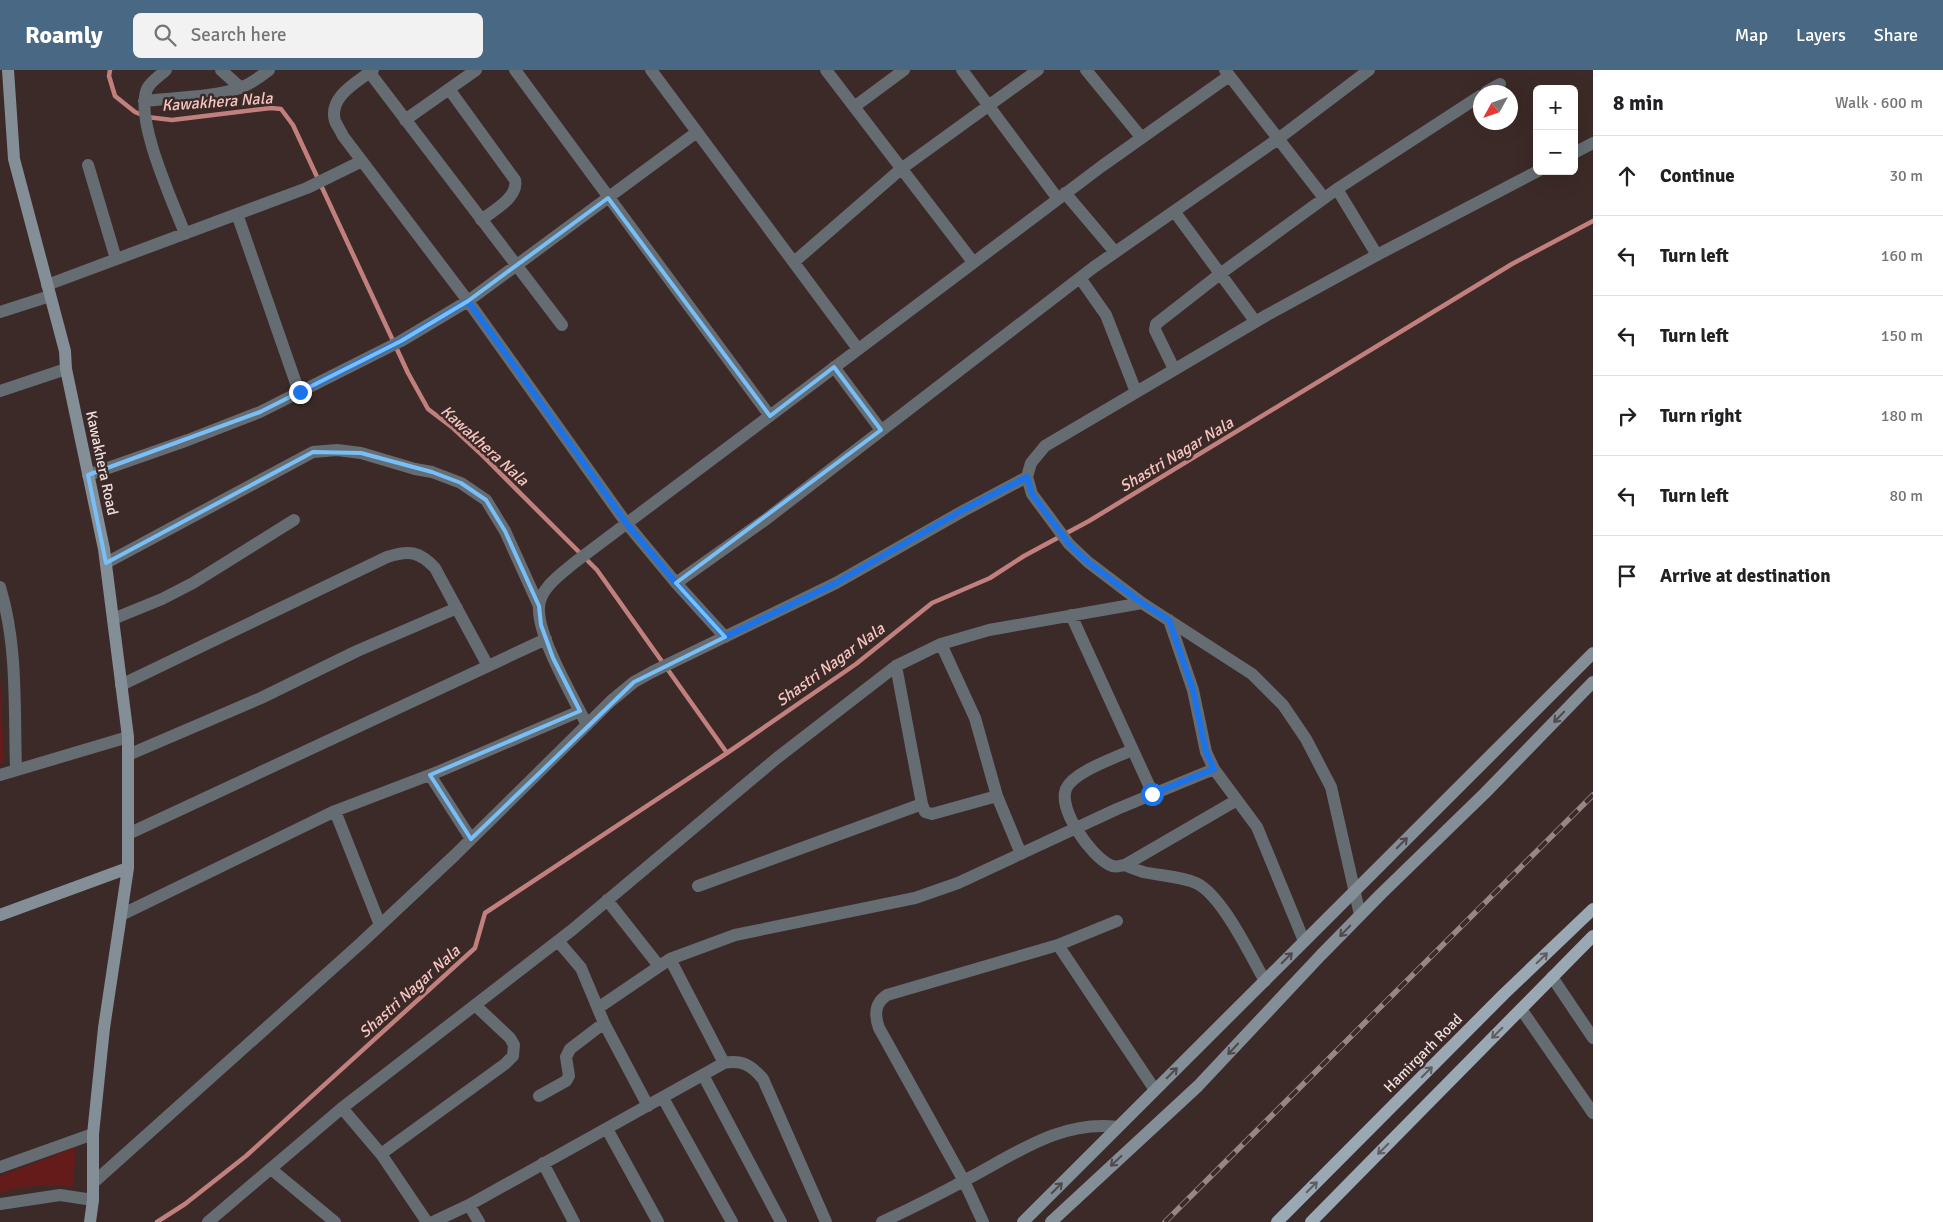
<!DOCTYPE html>
<html lang="en">
<head>
<meta charset="utf-8">
<style>
  body { margin:0; font-family:Signika,sans-serif; background:#f2f2f2; color:#202124 }
  .controls { position:absolute; right:15px; top:15px; display:grid; overflow:hidden; border-radius:8px; box-shadow:0 5px 20px #0002 }
  .controls button { width:45px; height:45px; display:grid; place-items:center; padding:0; border:0; border-bottom:1px solid #e0e0e0; background:#fff; color:#202124; font:25px sans-serif }
  .compass { position:absolute; left:1473px; top:15px; width:45px; height:45px; border-radius:50%; background:#fff; box-shadow:0 5px 20px #0002; rotate:230deg }
  .stop { position:absolute; width:15px; height:15px; margin:-11px; border:4px solid #1a73e8; border-radius:50%; background:#fff }
  .stop.end { background:#1a73e8; border-color:#fff; box-shadow:0 1px 5px #0008 }
  .list { margin:0; padding:0; list-style:none }
  h2 { display:flex; justify-content:space-between; align-items:center; height:65px; margin:0; padding:0 20px; font-size:21px }
  h2 small { font-size:16px; font-weight:400; color:#757577 }
  .list li { display:grid; grid-template-columns:32px 1fr auto; gap:15px; align-items:center; box-sizing:border-box; height:80px; padding:0 20px; border-top:1px solid #e0e0e0 }
  .list b { display:block; font-size:19px; white-space:nowrap }
  .list em { font-size:16px; font-style:normal; color:#757577 }
  .icon { flex:none; width:28px; height:28px; fill:none; stroke:currentColor; stroke-width:2; stroke-linecap:round; stroke-linejoin:round }
  .map { position:relative; flex:none; width:1593px; height:1152px; overflow:hidden }
  header { display:flex; align-items:center; gap:30px; box-sizing:border-box; height:70px; padding:0 25px; background:#486883; color:#fff }
  header strong { font-size:24px }
  nav { display:flex; gap:28px; margin-inline-start:auto; font-size:18px }
  .search { width:350px; height:45px; background:#f2f2f2; display:flex; align-items:center; gap:12px; box-sizing:border-box; padding:0 18px; border-radius:8px; color:#757577; font-size:19px }
  main { display:flex }
  aside { flex:1; background:#fff }
  .map>svg:first-child { display:block }
  .green { fill:#661b1b }
  .lines { fill:none; stroke-linecap:round; stroke-linejoin:round }
  .stream { stroke:#c1807d; stroke-width:4.5 }
  .street { stroke:#656c72; stroke-width:12 }
  .secondary { stroke:#838e97; stroke-width:12 }
  .primary { stroke:#9aa8b4; stroke-width:12 }
  .rail-casing { stroke:#968685; stroke-width:5.5 }
  .rail { stroke:#3c2a28; stroke-width:4; stroke-dasharray:11; stroke-linecap:butt }
  .oneway { stroke:#514849 }
  .oneway2 { stroke:#625c60 }
  .route { stroke:#1a73e8; stroke-width:6 }
  .marked { fill:none; stroke:#78bff7; stroke-width:4; stroke-linejoin:round }
  .labels { text-anchor:middle; stroke-width:5; stroke-linejoin:round; paint-order:stroke }
  .street-label { font-size:15px; fill:#ecdfde; stroke:#3c2a28 }
  .water-label { font-size:16px; font-style:italic; fill:#f6c5c0; stroke:#3c2a28 }
</style>
</head>
<body>
<header>
<strong>Roamly</strong>
<div class="search"><svg class="icon" aria-label="search" viewBox="0 0 24 24"><circle cx="10" cy="10" r="6"/><path d="M15 15l6 6"/></svg>Search here</div>
<nav><a>Map</a><a>Layers</a><a>Share</a></nav>
</header>
<main>
<div class="map">
<svg width="1593" height="1152" viewBox="0 0 1593 1152">
  <rect width="100%" height="100%" fill="#3c2a28"/>
  <!-- green -->
  <path class="green" d="M 0,605 L 4,693 L 0,694 Z
    M 76,1077 L 73,1117 C 49,1114 24,1115 0,1123 L 0,1106 Z"/>
  <g class="lines">
    <!-- stream -->
    <path class="stream" d="M 110,0 L 109,6 L 115,26 L 135,42 L 147,47 L 172,50 L 271,38 L 281,39 L 293,55 L 408,303 L 428,339 L 453,358 L 480,383 L 597,500 L 727,683
      M 157,1152 L 185,1134 L 246,1086 L 475,878 L 485,843 L 727,683 L 856,594 L 932,533 L 990,508 L 1024,486 L 1089,451 L 1512,194 L 1593,151"/>
    <!-- street -->
    <path class="street" d="M 166,0 C 160,6 151,11 147,19 C 134,49 173,132 185,164
      M 221,0 L 241,18
      M 373,0 C 357,12 328,27 335,51 C 337,56 341,61 343,66 L 468,231 L 627,454 L 676,513 L 725,567
      M 515,0 L 770,346
      M 651,0 L 858,279
      M 826,0 L 973,192
      M 962,0 L 1058,129
      M 1086,0 L 1141,67
      M 1225,0 L 1324,128
      M 370,3 L 562,255
      M 449,19 L 515,110 C 519,127 493,141 481,150
      M 1486,22 L 1500,14
      M 144,31 C 171,28 219,27 242,17 C 252,13 260,7 269,0
      M 854,37 L 904,0
      M 405,50 L 476,0
      M 1574,83 L 1593,73
      M 88,95 L 116,189
      M 1337,119 L 1377,185
      M 1065,123 L 1115,182
      M 1174,141 L 1255,251
      M 237,144 L 299,322
      M 794,192 L 901,99 L 1038,0
      M 1080,208 L 1106,245 L 1136,322
      M 47,215 L 307,118 L 362,91
      M 0,242 L 50,226
      M 834,297 L 881,360
      M 1174,299 L 1155,260 L 1156,254 L 1220,204 L 1337,119 L 1480,26
      M 0,321 L 66,299
      M 88,405 L 188,370 L 260,342 L 401,271 L 468,231 L 697,62
      M 106,493 L 313,382 L 337,380 L 361,383 L 415,399 L 432,402 L 461,413 L 486,430 L 505,461 L 539,536
      M 676,513 L 765,450 L 1094,197 L 1278,69 L 1369,0
      M 0,517 C 18,576 14,639 16,699
      M 1071,545 L 1153,724
      M 113,549 L 162,529 L 193,513 L 294,450
      M 1169,550 L 1193,620 L 1206,682 L 1214,699 L 1257,757 L 1304,871
      M 941,574 L 975,648 L 997,726 L 1021,784
      M 121,615 L 387,487 C 409,480 419,481 435,498 L 488,596
      M 587,655 C 573,627 537,566 539,537 C 540,518 561,504 574,493 L 1102,96 L 1229,6
      M 1132,680 C 1115,688 1073,702 1066,719 C 1058,740 1091,786 1110,795 C 1115,798 1119,796 1125,795 L 1237,730
      M 128,685 L 261,628 L 357,581 L 457,538
      M 0,705 L 128,667
      M 430,705 L 471,769
      M 922,734 L 925,742 L 932,744 L 997,726
      M 335,741 L 380,855
      M 128,764 L 546,569
      M 1125,795 C 1131,798 1137,800 1143,802 C 1161,806 1180,806 1196,813 C 1222,825 1250,885 1265,911
      M 698,816 L 922,734 L 896,596
      M 607,830 L 659,896
      M 121,845 L 335,741 L 440,701 L 580,641
      M 1360,845 L 1331,717 L 1306,669 L 1283,635 L 1252,604 L 1142,533 L 1088,492 L 1069,474 L 1032,424 L 1027,407 L 1031,393 L 1045,376 L 1267,245 L 1377,185 L 1538,101
      M 558,871 L 581,898 L 604,953 L 648,1036
      M 1058,875 L 1155,1020
      M 1552,907 L 1593,968
      M 598,938 L 670,889 L 735,865 L 915,828 L 958,813 L 1117,739 L 1214,699
      M 1521,939 L 1593,1043
      M 724,993 C 742,989 752,996 763,1009 L 826,1152
      M 703,1005 L 781,1152
      M 539,1026 L 566,1011 L 569,1006 L 566,987 L 570,979 L 604,953
      M 663,1028 L 732,1152
      M 342,1038 L 381,1084 L 427,1152
      M 607,1059 L 658,1152
      M 381,1084 L 505,994 L 513,986 L 514,975 L 510,968 L 475,935
      M 543,1093 L 574,1152
      M 0,1097 L 93,1064
      M 271,1099 L 335,1152
      M 93,1113 L 361,873 L 455,785 L 611,631 L 634,612 L 652,602 L 836,513 L 963,441 L 1027,407
      M 0,1134 L 60,1125 L 93,1130
      M 469,1135 L 479,1152
      M 208,1152 L 342,1038 L 572,860 L 777,688 L 896,596 L 941,574 L 989,560 L 1142,533
      M 433,1152 L 469,1135 L 724,993 L 670,889
      M 882,1152 C 912,1138 942,1123 971,1107 C 1018,1082 1062,1050 1118,1057
      M 983,1152 L 964,1111 L 879,958 C 874,944 875,933 887,925 L 1058,875 L 1117,851"/>
    <!-- secondary -->
    <path class="secondary" d="M 8,0 L 14,89 L 65,281 L 66,299 L 104,479 L 128,667 L 128,798 L 104,958 L 93,1064 L 93,1130 L 90,1152
      M 0,845 L 128,798
      M 1023,1152 L 1593,583
      M 1051,1152 L 1198,1016 L 1321,885 L 1381,824 L 1485,723 L 1593,612"/>
    <!-- primary -->
    <path class="primary" d="M 1277,1152 L 1504,924 L 1593,839
      M 1311,1152 L 1593,866"/>
    <defs>
      <path id="rail" d="M 1165,1152 L 1593,725"/>
    </defs>
    <!-- rail casing -->
    <use href="#rail" class="rail-casing"/>
    <!-- rail -->
    <use href="#rail" class="rail"/>
  </g>
  <!-- one-way arrows -->
  <defs><path id="oneway-shaft" d="M-6 0H5M1.5-3L5.5 0L1.5 3" fill="none" stroke-width="1.6" stroke-linecap="round" stroke-linejoin="round" transform="scale(1.25)"/></defs>
  <g class="oneway">
    <use href="#oneway-shaft" transform="translate(1559 647) rotate(134)"/>
    <use href="#oneway-shaft" transform="translate(1402 773) rotate(-45)"/>
    <use href="#oneway-shaft" transform="translate(1345 861) rotate(134)"/>
    <use href="#oneway-shaft" transform="translate(1287 888) rotate(-45)"/>
    <use href="#oneway-shaft" transform="translate(1233 979) rotate(133)"/>
    <use href="#oneway-shaft" transform="translate(1172 1003) rotate(-45)"/>
    <use href="#oneway-shaft" transform="translate(1116 1091) rotate(137)"/>
    <use href="#oneway-shaft" transform="translate(1057 1118) rotate(-45)"/>
  </g>
  <g class="oneway2">
    <use href="#oneway-shaft" transform="translate(1542 888) rotate(-44)"/>
    <use href="#oneway-shaft" transform="translate(1497 963) rotate(135)"/>
    <use href="#oneway-shaft" transform="translate(1427 1002) rotate(-45)"/>
    <use href="#oneway-shaft" transform="translate(1383 1079) rotate(135)"/>
    <use href="#oneway-shaft" transform="translate(1312 1117) rotate(-45)"/>
  </g>
  <g class="lines">
    <!-- route -->
    <path class="route" d="M 300,322 L 401,271 L 468,231 L 627,454 L 676,513 L 725,567 L 836,513 L 963,440 L 1027,407 L 1032,424 L 1069,474 L 1088,492 L 1142,533 L 1169,550 L 1193,620 L 1206,682 L 1214,699 L 1152,724"/>
  </g>
  <!-- marked area -->
  <path class="marked" d="M 608,128 L 770,346 L 834,297 L 881,360 L 676,513 L 725,567 L 634,612 L 471,769 L 430,705 L 580,641 L 553,588 L 541,555 L 539,536 L 505,461 L 486,430 L 461,413 L 432,402 L 361,383 L 313,382 L 106,493 L 88,405 L 260,342 L 401,271 L 468,231 Z"/>
  <g class="labels">
    <!-- street labels -->
    <g class="street-label">
      <text transform="translate(102 393) rotate(78)" y="5">Kawakhera Road</text>
      <text transform="translate(1423 983) rotate(-45)" y="5">Hamirgarh Road</text>
    </g>
    <!-- water labels -->
    <g class="water-label">
      <text transform="translate(217 31) rotate(-4)" y="6">Kawakhera Nala</text>
      <text transform="translate(485 375) rotate(42)" y="6">Kawakhera Nala</text>
      <text transform="translate(1176 384) rotate(-31)" y="6">Shastri Nagar Nala</text>
      <text transform="translate(830 594) rotate(-36)" y="6">Shastri Nagar Nala</text>
      <text transform="translate(409 921) rotate(-42)" y="6">Shastri Nagar Nala</text>
    </g>
  </g>
</svg>
<div class="controls">
<button>+</button>
<button>−</button>
</div>
<svg class="compass" viewBox="-18 -18 36 36"><path d="M0-13l5 13h-10z" fill="#e53935"/><path d="M0 13l5-13h-10z" fill="#757577"/></svg>
<div class="stop" style="left:1152px;top:724px"></div>
<div class="stop end" style="left:300px;top:322px"></div>
</div>
<aside>
<h2>8 min<small>Walk · 600 m</small></h2>
<ul class="list">
<li><svg class="icon" aria-label="ahead" viewBox="0 0 24 24"><path d="M12 20V5M6 11l6-6 6 6"/></svg><div><b>Continue</b></div><em>30 m</em></li>
<li><svg class="icon" aria-label="left" viewBox="0 0 24 24"><path d="M17 20v-9H6M10 6l-5 5 5 5"/></svg><div><b>Turn left</b></div><em>160 m</em></li>
<li><svg class="icon" aria-label="left" viewBox="0 0 24 24"><path d="M17 20v-9H6M10 6l-5 5 5 5"/></svg><div><b>Turn left</b></div><em>150 m</em></li>
<li><svg class="icon" aria-label="right" viewBox="0 0 24 24"><path d="M7 20v-9h11M14 6l5 5-5 5"/></svg><div><b>Turn right</b></div><em>180 m</em></li>
<li><svg class="icon" aria-label="left" viewBox="0 0 24 24"><path d="M17 20v-9H6M10 6l-5 5 5 5"/></svg><div><b>Turn left</b></div><em>80 m</em></li>
<li><svg class="icon" aria-label="arrive" viewBox="0 0 24 24"><path d="M6 21V4h12l-3 4 3 4H6"/></svg><div><b>Arrive at destination</b></div></li>
</ul>
</aside>
</main>
</body>
</html>
